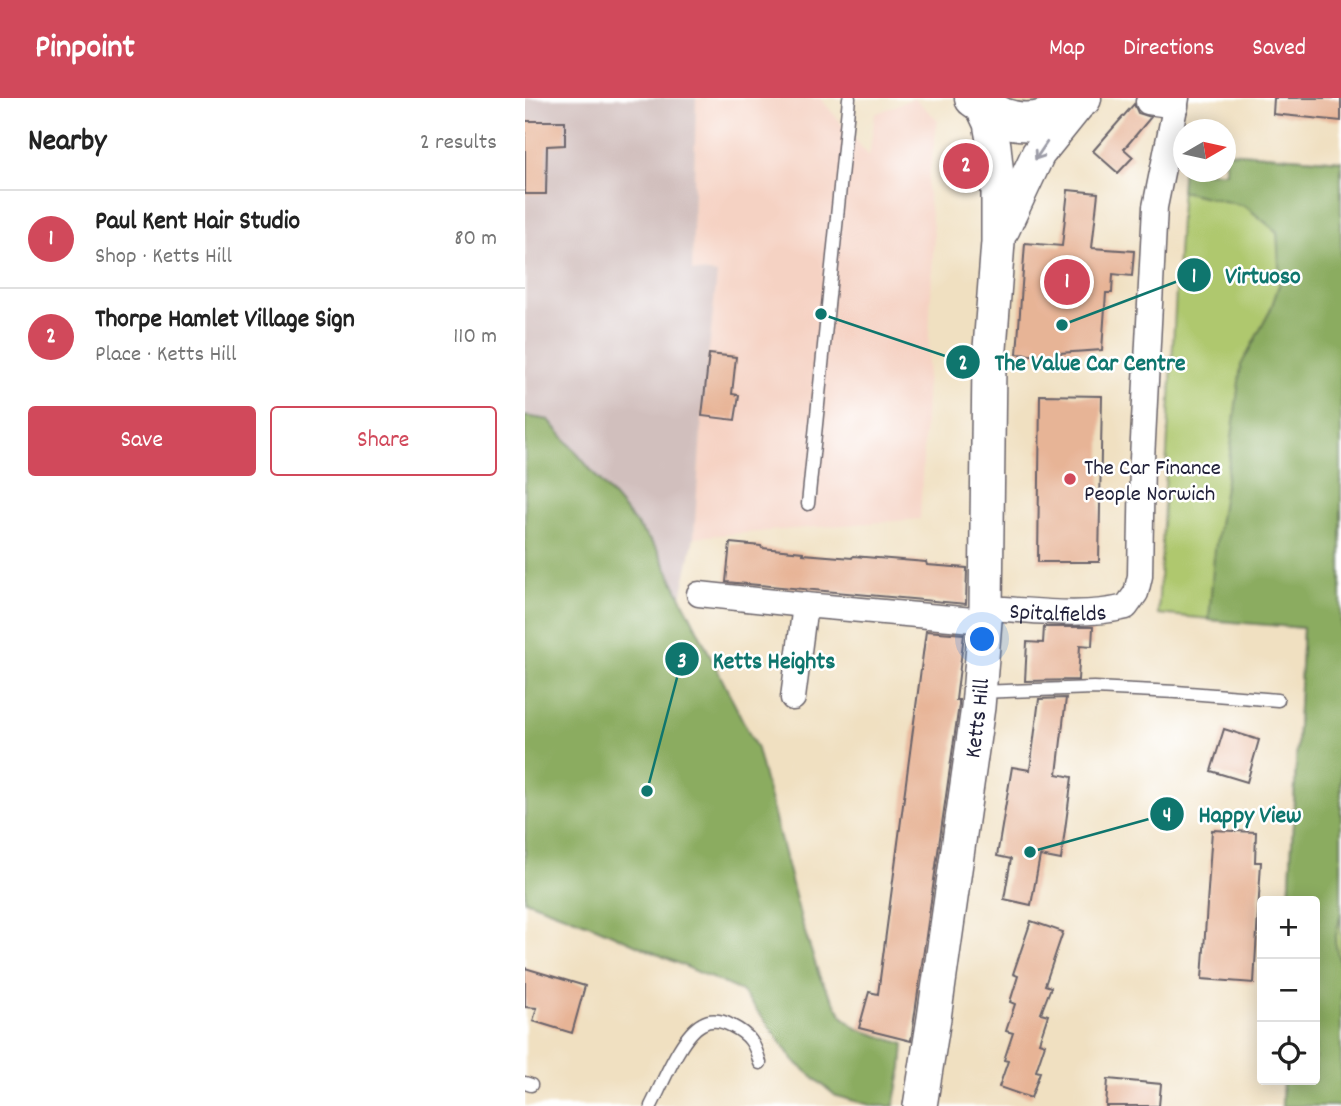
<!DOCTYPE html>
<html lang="en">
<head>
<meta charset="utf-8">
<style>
  body { margin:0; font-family:Dekko,sans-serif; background:#f6f6f6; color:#222 }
  .controls { position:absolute; right:21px; bottom:21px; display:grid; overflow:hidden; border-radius:7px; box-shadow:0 4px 18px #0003 }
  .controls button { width:63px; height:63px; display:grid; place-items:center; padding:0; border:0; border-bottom:2px solid #e0e0e0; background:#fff; color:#222; font:35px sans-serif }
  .compass { position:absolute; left:648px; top:21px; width:63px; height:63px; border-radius:50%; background:#fff; box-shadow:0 4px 18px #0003; rotate:81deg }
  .you { position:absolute; left:458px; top:542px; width:24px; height:24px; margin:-18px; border:5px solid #fff; border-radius:50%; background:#1a73e8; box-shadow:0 0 0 10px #1a73e833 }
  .badge { display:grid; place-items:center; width:46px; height:46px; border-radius:50%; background:#d1495b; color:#fff; font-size:23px; font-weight:700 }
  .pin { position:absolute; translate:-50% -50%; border:4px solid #fff; box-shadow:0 2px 7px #0006 }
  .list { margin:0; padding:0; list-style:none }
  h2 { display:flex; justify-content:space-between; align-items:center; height:91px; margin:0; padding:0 28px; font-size:30px }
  h2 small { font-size:23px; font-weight:400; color:#767676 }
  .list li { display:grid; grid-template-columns:46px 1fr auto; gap:21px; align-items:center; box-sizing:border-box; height:98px; padding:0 28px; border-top:2px solid #e0e0e0 }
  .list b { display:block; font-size:26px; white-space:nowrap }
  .list p { margin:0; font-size:23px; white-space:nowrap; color:#767676 }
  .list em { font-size:23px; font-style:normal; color:#767676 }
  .actions { display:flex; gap:14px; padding:21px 28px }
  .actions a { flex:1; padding:16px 0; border:2px solid #d1495b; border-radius:7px; text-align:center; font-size:24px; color:#d1495b }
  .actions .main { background:#d1495b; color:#fff }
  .icon { flex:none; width:38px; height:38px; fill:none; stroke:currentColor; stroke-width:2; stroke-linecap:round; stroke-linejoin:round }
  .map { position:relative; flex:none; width:816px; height:1008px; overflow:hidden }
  header { display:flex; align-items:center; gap:42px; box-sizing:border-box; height:98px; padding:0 35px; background:#d1495b; color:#fff }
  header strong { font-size:33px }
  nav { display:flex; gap:38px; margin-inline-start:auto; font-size:24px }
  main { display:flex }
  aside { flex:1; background:#fff }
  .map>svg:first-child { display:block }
  .built { fill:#f5d2c3 }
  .industrial { fill:#d1bfbd }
  .green { fill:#afc86e; stroke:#687554; stroke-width:2 }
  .forest { fill:#8bac61; stroke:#56674e; stroke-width:2 }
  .building { fill:#e7b496 }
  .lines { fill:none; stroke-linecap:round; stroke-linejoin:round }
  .lane-casing { stroke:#6a646a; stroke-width:15 }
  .street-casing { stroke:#6a646a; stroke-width:27 }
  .secondary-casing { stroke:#6a646a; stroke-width:36 }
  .primary-casing { stroke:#6a646a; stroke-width:41 }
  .lane { stroke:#fff; stroke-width:12 }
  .street { stroke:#fff; stroke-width:24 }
  .secondary { stroke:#fff; stroke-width:33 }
  .primary { stroke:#fff; stroke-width:38 }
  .oneway { stroke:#9c9ca7 }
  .poi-dot { fill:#d1495b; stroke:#fff; stroke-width:2.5 }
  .labels { text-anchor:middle; stroke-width:5; stroke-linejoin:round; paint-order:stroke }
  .poi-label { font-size:23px; fill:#22223b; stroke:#fff; text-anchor:start }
  .street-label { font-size:23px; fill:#22223b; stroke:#fff }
  .leader { fill:none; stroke:#0f766e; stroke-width:2.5 }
  .callout-dot { fill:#0f766e; stroke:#fff; stroke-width:2.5 }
  .mark-label { font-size:21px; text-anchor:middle; font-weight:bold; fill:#fff }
  .callout-label { font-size:24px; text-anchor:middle; font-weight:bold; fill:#0f766e; stroke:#fff; stroke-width:5; stroke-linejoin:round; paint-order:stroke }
</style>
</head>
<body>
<header>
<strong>Pinpoint</strong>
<nav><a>Map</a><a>Directions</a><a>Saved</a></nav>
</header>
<main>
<aside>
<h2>Nearby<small>2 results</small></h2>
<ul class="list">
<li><span class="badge">1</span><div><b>Paul Kent Hair Studio</b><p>Shop · Ketts Hill</p></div><em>80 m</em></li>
<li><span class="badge">2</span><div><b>Thorpe Hamlet Village Sign</b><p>Place · Ketts Hill</p></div><em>110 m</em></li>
</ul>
<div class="actions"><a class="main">Save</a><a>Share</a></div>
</aside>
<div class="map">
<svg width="816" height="1008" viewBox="0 0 816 1008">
  <rect width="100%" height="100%" fill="#fff"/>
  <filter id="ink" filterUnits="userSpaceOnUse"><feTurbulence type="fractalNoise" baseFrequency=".0143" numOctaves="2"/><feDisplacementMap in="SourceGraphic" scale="14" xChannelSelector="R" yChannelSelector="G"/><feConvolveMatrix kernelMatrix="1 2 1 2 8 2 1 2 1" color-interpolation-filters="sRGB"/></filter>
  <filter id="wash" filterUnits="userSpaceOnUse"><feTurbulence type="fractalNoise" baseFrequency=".00686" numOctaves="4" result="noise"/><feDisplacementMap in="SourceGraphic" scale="28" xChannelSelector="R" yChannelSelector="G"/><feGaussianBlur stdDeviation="1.57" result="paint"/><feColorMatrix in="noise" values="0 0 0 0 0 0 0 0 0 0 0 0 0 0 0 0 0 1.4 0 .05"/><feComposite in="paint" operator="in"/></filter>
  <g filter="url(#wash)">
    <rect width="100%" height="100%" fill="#f0e0c1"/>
    <!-- built -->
    <path class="built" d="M 171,0 L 295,0 L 344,58 L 350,16 L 389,0 L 413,22 L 402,89 L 409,137 L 395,421 L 169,439 L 177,318 L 191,176 L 167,173 Z"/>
    <!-- industrial -->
    <path class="industrial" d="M 0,0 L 171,0 L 167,173 L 192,176 L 177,318 L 169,439 L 156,499 L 132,451 L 24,322 L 0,318 Z"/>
    <!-- green -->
    <path class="green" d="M 701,54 L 816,63 L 816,1008 L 757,1008 L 758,982 L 790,982 L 790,803 L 764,803 L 778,530 L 633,516 L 658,67 L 659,74 L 701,74 Z"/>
    <!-- forest -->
    <path class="forest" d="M 701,54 L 816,63 L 816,814 L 810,843 L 816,873 L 816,1008 L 757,1008 L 758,982 L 790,982 L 790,803 L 764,803 L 778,530 L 684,522 L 689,458 L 704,363 L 716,267 L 745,213 L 755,184 L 752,134 L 720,108 L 656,93 L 658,67 L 659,74 L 701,74 Z
      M 0,318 L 24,322 L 132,451 L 232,651 L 277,825 L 295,880 L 318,919 L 333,931 L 379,946 L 377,970 L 369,1008 L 349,1008 L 311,998 L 269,963 L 240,923 L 216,893 L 71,829 L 0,802 Z"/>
    <g id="blocks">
      <!-- building -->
      <path class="building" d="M 749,0 L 816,0 L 816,23 L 748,16 Z
        M 609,6 L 613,15 L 626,19 L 599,51 L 608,59 L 593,75 L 568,53 Z
        M 0,23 L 40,23 L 40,47 L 22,48 L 21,96 L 0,96 Z
        M 543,92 L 573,95 L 567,150 L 609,153 L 607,178 L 588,176 L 587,195 L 581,195 L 577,252 L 534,255 L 534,259 L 492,256 L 500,145 L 537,148 Z
        M 184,256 L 211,259 L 207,296 L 214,297 L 210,322 L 177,318 Z
        M 515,297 L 577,298 L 574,464 L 513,464 Z
        M 205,445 L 236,448 L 237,450 L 278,454 L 278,456 L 327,460 L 328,458 L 401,464 L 402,467 L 442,470 L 441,506 L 201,484 Z
        M 519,529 L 568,529 L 567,548 L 555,547 L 553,582 L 500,583 L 502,544 L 518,545 Z
        M 401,533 L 439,536 L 431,602 L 434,602 L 434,607 L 386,943 L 334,930 L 344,894 L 353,896 Z
        M 541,600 L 532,676 L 547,679 L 536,762 L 515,758 L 506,807 L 479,801 L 486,761 L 472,758 L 487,669 L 505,672 L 514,601 Z
        M 699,631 L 734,642 L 722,684 L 686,673 Z
        M 687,732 L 731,734 L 730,764 L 736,764 L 729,885 L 677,881 Z
        M 506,823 L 538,834 L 520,887 L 526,889 L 516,915 L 523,917 L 514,944 L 520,946 L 511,973 L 515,974 L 506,1000 L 474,989 L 483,963 L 479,962 L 488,935 L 481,933 L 490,906 L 485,904 L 493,878 L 488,876 Z
        M 0,870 L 60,888 L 47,935 L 8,923 L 12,910 L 0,909 Z
        M 583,981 L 636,986 L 634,1008 L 581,1008 Z"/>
    </g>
  </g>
  <g filter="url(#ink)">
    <use href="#blocks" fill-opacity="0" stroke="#6a646a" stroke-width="2"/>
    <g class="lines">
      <defs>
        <path id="lane" d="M 283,406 L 324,0
          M 454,594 L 569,590 L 651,594 L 753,602
          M 0,985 L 6,987
          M 126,1008 C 137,987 156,937 177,926 C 187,920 198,923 207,928 C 225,937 230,946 235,965"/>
        <g id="street">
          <path d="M 623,4 L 651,8"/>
          <path d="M 174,496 L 280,507"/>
          <path id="s1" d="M 461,510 C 507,512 556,520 601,509 L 611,495 L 615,478 L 617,361 L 630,109 L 652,0"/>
          <path d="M 268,600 L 280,507 L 459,523"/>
        </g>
        <g id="secondary">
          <path d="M 478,131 L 513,56 L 554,5"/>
          <path id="s2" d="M 395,1008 L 409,920 L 453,609 L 461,510 L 464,264 L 473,144 L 473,88 L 469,48 L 465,25 L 455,4"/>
        </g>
        <path id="primary" d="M 449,0 C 458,6 467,15 477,19 C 510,31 531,18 557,0"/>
      </defs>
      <!-- lane casing -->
      <use href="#lane" class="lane-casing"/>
      <!-- street casing -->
      <use href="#street" class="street-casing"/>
      <!-- secondary casing -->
      <use href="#secondary" class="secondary-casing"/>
      <!-- primary casing -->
      <use href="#primary" class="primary-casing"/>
      <!-- lane -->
      <use href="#lane" class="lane"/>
      <!-- street -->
      <use href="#street" class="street"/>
      <!-- secondary -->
      <use href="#secondary" class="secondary"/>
      <!-- primary -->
      <use href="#primary" class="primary"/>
    </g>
    <!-- one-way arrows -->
    <defs><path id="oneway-shaft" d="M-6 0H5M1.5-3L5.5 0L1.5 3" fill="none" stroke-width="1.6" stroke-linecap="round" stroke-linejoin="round" transform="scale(1.75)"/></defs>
    <use class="oneway" href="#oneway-shaft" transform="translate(516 53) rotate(124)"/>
  </g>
  <!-- markers -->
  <circle class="poi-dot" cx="545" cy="381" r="7"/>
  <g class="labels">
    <!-- poi labels -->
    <g class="poi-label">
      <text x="559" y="376">The Car Finance<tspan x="559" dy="26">People Norwich</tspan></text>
    </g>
    <!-- street labels -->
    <g class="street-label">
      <text dy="8" stroke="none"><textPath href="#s1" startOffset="72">Spitalfields</textPath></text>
      <text dy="8" stroke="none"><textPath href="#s2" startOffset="392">Ketts Hill</textPath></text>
    </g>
  </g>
  <!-- callouts -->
  <path class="leader" d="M537 227L669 177M296 216L438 264M122 693L157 561M505 754L642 716"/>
  <g class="callout-dot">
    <circle cx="537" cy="227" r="7"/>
    <circle cx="296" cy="216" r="7"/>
    <circle cx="122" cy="693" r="7"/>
    <circle cx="505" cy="754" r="7"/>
    <circle cx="669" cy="177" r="18"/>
    <circle cx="438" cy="264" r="18"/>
    <circle cx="157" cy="561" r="18"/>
    <circle cx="642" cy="716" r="18"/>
  </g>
  <g class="mark-label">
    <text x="669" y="184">1</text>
    <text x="438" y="271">2</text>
    <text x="157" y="569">3</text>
    <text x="642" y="723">4</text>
  </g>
  <g class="callout-label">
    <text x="738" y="185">Virtuoso</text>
    <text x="565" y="272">The Value Car Centre</text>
    <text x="249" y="570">Ketts Heights</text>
    <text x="725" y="724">Happy View</text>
  </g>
</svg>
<div class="controls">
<button>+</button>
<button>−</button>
<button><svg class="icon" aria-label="locate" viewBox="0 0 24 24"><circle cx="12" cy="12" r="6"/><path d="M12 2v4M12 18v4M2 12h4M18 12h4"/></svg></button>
</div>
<svg class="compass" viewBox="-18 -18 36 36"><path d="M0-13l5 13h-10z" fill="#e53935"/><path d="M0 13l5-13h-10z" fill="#767676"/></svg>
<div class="you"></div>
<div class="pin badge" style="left:542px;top:184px">1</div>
<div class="pin badge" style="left:441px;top:68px">2</div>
</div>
</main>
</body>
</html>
